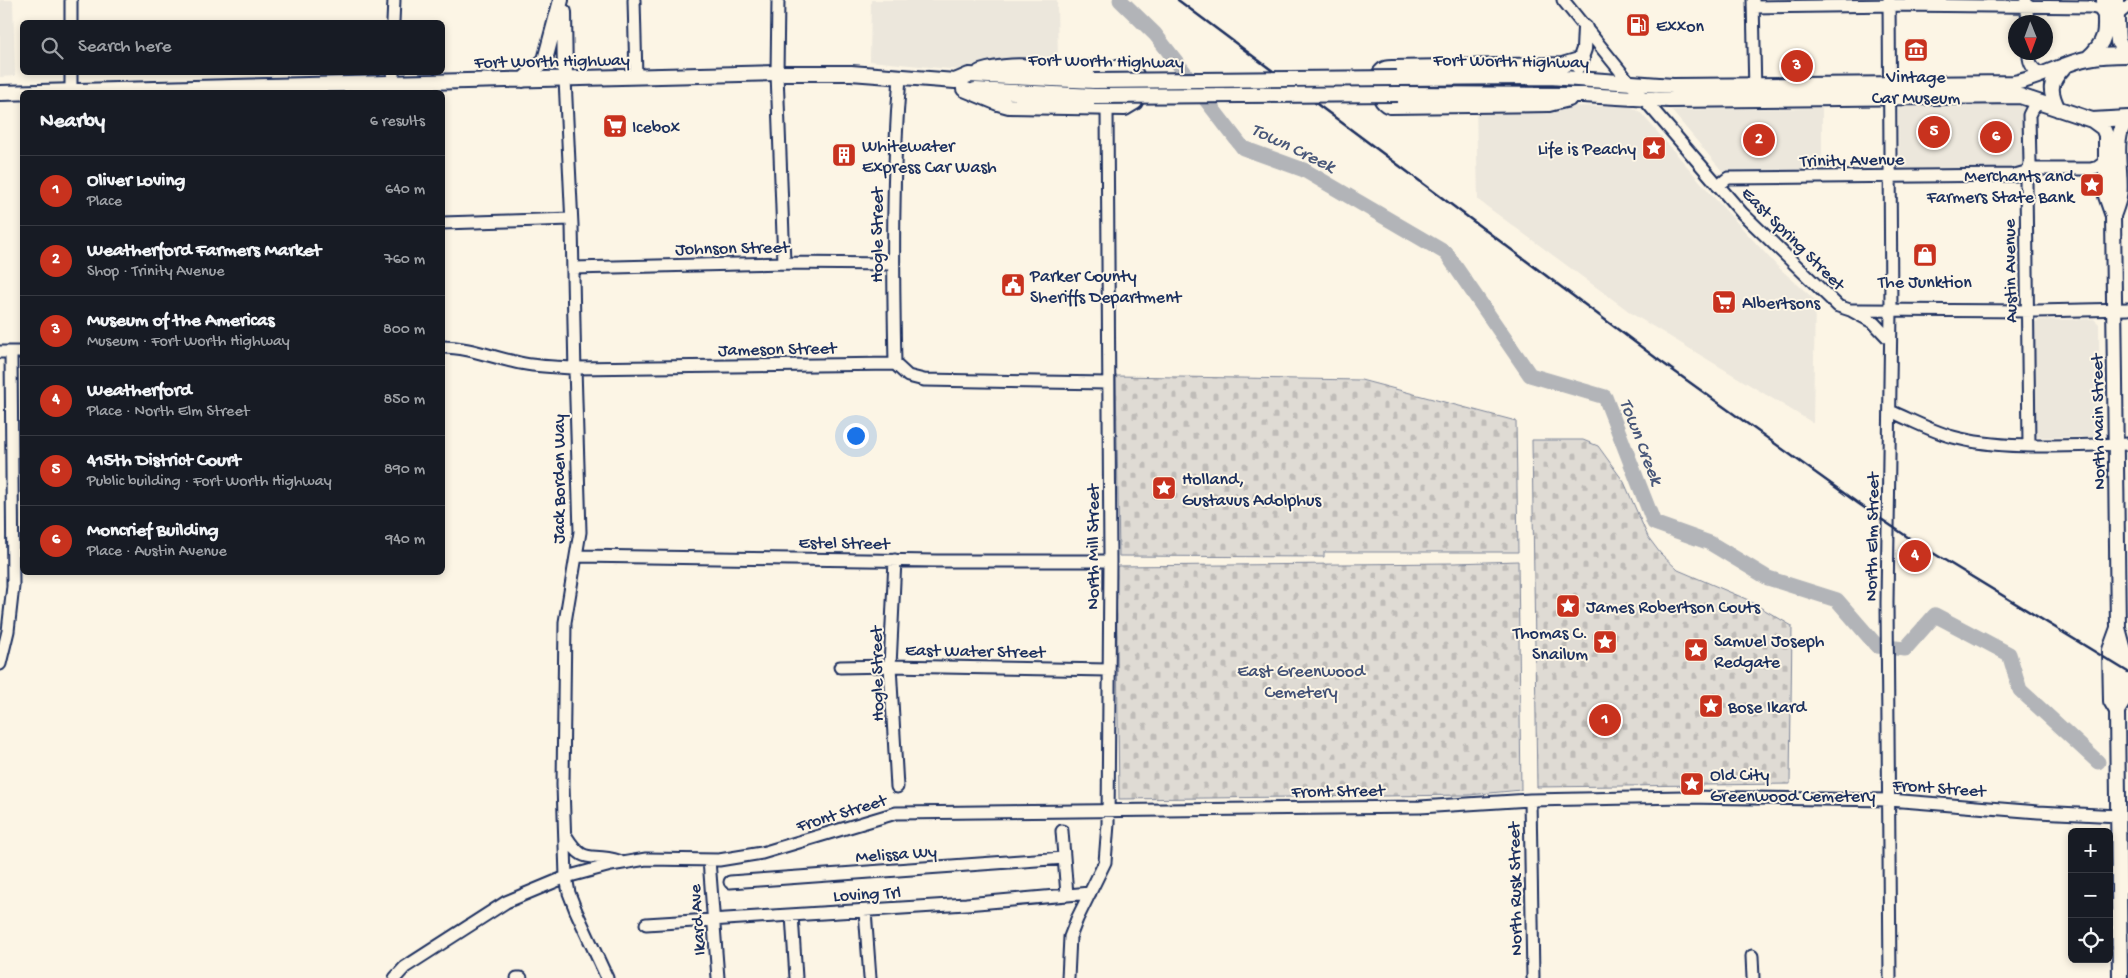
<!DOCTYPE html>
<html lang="en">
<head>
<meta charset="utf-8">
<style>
  body { margin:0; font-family:"Gochi Hand",sans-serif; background:#20242c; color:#f1f3f6 }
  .controls { position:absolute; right:15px; bottom:15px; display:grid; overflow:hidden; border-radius:8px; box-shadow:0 2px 8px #0003 }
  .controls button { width:45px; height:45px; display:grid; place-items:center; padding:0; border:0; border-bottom:1px solid #363941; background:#171b24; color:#f1f3f6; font:25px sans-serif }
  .compass { position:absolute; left:2008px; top:15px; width:45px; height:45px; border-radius:50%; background:#171b24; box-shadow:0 2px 8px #0003; rotate:179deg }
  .you { position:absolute; left:855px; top:435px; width:18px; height:18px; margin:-12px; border:4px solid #fff; border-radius:50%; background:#1a73e8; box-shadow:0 0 0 8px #1a73e833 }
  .badge { display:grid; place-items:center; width:32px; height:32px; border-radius:50%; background:#c8321e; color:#fff; font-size:16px; font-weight:700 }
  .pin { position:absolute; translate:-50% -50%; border:2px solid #fff; box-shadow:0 1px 5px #0006 }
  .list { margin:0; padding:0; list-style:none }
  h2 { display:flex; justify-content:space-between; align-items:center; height:65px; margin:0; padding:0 20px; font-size:21px }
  h2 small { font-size:16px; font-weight:400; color:#9ea1a6 }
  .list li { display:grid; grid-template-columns:32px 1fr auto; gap:15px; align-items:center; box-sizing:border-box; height:70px; padding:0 20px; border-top:1px solid #363941 }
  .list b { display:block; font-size:19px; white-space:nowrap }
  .list p { margin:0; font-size:16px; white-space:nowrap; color:#9ea1a6 }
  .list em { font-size:16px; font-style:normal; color:#9ea1a6 }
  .icon { flex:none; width:28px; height:28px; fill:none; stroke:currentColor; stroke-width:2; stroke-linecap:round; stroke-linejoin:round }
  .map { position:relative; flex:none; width:2128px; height:978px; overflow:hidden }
  .search { position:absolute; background:#171b24; box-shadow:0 2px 8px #0003; left:20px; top:20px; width:425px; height:55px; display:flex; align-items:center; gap:12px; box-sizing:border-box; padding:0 18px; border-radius:8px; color:#9ea1a6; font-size:19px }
  .panel { position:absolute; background:#171b24; box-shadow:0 2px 8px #0003; left:20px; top:90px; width:425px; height:485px; border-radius:8px }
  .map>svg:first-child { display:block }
  .built { fill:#ece7dc }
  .cemetery { fill:url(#cemetery-stones); stroke:#7d8599 }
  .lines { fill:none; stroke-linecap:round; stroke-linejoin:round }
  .river { stroke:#b2b4b8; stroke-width:15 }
  .minor-casing { stroke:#1b2f5e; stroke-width:15 }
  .major-casing { stroke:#1b2f5e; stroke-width:18 }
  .minor { stroke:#fcf5e5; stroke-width:11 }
  .major { stroke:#fcf5e5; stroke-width:14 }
  .rail { stroke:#1b2f5e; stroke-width:2.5 }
  .major-bridge-casing { stroke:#1b2f5e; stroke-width:18; stroke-linecap:butt }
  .major-bridge { stroke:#fcf5e5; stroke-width:14 }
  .labels { text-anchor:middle; stroke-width:4; stroke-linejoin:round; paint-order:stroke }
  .poi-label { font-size:18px; fill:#1b2f5e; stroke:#fcf5e5; text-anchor:start }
  .street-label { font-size:18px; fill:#1b2f5e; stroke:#fcf5e5 }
  .park-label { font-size:18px; fill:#425176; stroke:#fcf5e5 }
  .water-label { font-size:19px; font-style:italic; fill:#485779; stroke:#fcf5e5 }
</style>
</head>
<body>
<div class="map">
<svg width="2128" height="978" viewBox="0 0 2128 978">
  <defs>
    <pattern id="cemetery-stones" width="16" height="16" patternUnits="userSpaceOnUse" patternTransform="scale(1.25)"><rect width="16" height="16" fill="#dfdbd4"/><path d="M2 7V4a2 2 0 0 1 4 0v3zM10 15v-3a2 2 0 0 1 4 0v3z" fill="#bfbcb8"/></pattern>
  </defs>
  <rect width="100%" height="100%" fill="#fcf5e5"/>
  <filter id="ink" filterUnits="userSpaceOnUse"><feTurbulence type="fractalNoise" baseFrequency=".02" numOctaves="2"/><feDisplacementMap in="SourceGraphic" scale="10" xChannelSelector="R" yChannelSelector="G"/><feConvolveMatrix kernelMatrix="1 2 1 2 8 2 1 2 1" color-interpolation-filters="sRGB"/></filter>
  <g filter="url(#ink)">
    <!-- built -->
    <path class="built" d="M 0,0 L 13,0 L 15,76 L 0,77 Z
      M 871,0 L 1057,0 L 1058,64 L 970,71 L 870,61 Z
      M 2010,101 L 2030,103 L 2026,165 L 2022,169 L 1899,169 L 1898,110 L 1901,104 L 2008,103 Z
      M 1630,106 L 1640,112 L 1718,202 L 1777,266 L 1815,300 L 1813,423 L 1634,315 L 1478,200 L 1476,107 Z
      M 1822,108 L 1822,170 L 1722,171 L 1671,110 Z
      M 2094,319 L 2099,324 L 2100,434 L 2097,437 L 2036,437 L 2034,323 L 2039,320 Z"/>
    <!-- cemetery -->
    <path class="cemetery" d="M 1116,376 L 1361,380 L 1516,421 L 1518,552 L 1324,552 L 1324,557 L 1119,556 Z
      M 1532,440 L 1583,440 L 1598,446 L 1624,482 L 1648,537 L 1660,553 L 1678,570 L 1746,599 L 1792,626 L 1790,784 L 1537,787 Z
      M 1518,561 L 1521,790 L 1469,795 L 1119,799 L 1116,566 L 1455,563 Z"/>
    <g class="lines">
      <!-- river -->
      <path class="river" d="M 1120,0 L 1155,34 L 1243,148 L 1304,170 L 1446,253 L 1530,375 L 1605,397 L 1654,523 L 1710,543 L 1768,578 L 1837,600 L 1877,646 L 1905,649 L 1935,615 L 2009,654 L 2020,690 L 2098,762"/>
      <defs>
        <path id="minor" d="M 71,0 L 71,22
          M 634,0 L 636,77
          M 778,0 L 777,73 L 784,263
          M 1563,0 L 1630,83 L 1742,213 L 1838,306 L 1850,310 L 1862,310 L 2036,311 L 2128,309
          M 1753,0 L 1755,93
          M 1889,0 L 1891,310 L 1887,603 L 1890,978
          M 2026,0 L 2028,22
          M 1753,7 L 1898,5 L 2092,7 L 2099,9 L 2105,17
          M 2116,16 L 2128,6
          M 393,22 L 394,0
          M 2029,52 C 2028,64 2033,70 2043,75
          M 71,72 L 71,90
          M 393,72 L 393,92
          M 565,79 L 572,225 L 575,374
          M 1718,186 L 1728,178 L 2015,175 L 2036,169 L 2091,169 L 2098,167 L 2106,161
          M 442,223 L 571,219
          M 573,268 L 784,263 L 893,264
          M 1852,311 L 1874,323 L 1890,340
          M 442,347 C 469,347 494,358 520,363 C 538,367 557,367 575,368 L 895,364 L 908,376 L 924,380 L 1108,383
          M 0,352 L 22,352
          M 895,364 C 893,268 892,173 900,77
          M 575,368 L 580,532 L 565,622 L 563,785 L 566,877 L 569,893 L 576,911 L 607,978
          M 1890,411 C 1911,420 1931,431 1953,437 C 2004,451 2074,445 2128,444
          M 2029,445 L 2026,181 L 2030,164 L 2029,115 L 2032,109 L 2041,102
          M 577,556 L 937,561 L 1110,561
          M 895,560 L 890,666 L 897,787
          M 0,664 L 8,631 L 13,586 L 11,353
          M 840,667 L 890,666 L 1109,670
          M 1530,800 L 1533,978
          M 1062,831 L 1067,895
          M 566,836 C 586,868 590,851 619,861
          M 709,860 L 718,978
          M 730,882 L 1064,858
          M 865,911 L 870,978
          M 792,915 L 796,978
          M 646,924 L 966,904 L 1090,893
          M 1752,956 L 1753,978
          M 395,978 L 405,967 L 506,902 L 566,877 L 611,865 L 646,859 L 719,860 L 762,853 L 896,813 L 1420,807 L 1530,800 L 1684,797 L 1890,800 L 2038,812 L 2119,816
          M 517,978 L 521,978
          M 1068,978 L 1070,937 L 1077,919 L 1105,862 L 1108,824 L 1110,561 L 1107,108"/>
        <path id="major" d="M 2116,0 L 2118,42 L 2128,53
          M 564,12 L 565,79
          M 2088,58 C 2110,39 2105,27 2104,0
          M 1578,66 L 1584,49 L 1585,28
          M 1397,78 L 1550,77 L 1673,86 L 2014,83 C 2041,78 2063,63 2089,58 C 2102,55 2115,55 2128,55
          M 523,80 L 545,60 L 561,0
          M 964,89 L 998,103 L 1009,106 L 1125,108 L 1135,102 C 1139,92 1141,76 1131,69 C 1108,66 1084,69 1061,68 C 1030,67 1009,63 980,72
          M 975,90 L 1094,96
          M 0,93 L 777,73 L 851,73 L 955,81 L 969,75 L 1094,81
          M 1398,94 L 1583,95 L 1669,100 L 2020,96 L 2092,120 L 2128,118
          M 1569,99 L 1549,104 L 1390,106 C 1378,103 1373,81 1381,72 C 1384,68 1388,68 1392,68 L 1562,65 L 1582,59
          M 2058,109 C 2049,91 2049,83 2063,68
          M 2092,120 L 2103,128 L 2106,135 L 2106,196 L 2113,216 L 2118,628 L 2124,650 L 2124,700 L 2117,711
          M 2113,216 C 2115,210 2118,203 2119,197 C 2123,177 2110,134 2128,120
          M 2118,628 L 2110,650 L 2111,701 L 2117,711 L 2120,978"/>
      </defs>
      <!-- minor casing -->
      <use href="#minor" class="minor-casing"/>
      <!-- major casing -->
      <use href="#major" class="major-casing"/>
      <!-- minor -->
      <use href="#minor" class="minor"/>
      <!-- major -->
      <use href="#major" class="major"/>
      <!-- rail -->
      <path class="rail" d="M 1178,0 L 1660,361 L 1859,504 L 1915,542 L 2128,672"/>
      <defs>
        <path id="major-bridge" d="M 1094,81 L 1397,78
          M 1094,96 L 1398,94"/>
      </defs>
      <!-- major-bridge casing -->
      <use href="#major-bridge" class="major-bridge-casing"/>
      <!-- major-bridge -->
      <use href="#major-bridge" class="major-bridge"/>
    </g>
  </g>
  <!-- icons -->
  <defs>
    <symbol id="fuel-square" viewBox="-11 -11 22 22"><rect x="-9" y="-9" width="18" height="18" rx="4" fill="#c8321e" stroke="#fcf5e5"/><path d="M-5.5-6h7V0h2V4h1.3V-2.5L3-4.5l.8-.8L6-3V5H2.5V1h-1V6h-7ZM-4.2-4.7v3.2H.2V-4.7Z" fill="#fff"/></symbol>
    <symbol id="museum-square" viewBox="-11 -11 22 22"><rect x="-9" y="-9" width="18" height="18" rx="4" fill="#c8321e" stroke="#fcf5e5"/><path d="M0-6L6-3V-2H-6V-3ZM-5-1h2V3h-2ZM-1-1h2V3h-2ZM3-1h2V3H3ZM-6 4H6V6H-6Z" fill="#fff"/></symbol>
    <symbol id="supermarket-square" viewBox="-11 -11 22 22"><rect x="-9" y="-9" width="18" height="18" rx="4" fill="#c8321e" stroke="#fcf5e5"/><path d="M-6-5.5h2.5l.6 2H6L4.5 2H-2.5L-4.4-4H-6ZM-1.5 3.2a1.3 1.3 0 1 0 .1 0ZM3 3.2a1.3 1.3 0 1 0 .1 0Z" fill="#fff"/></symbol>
    <symbol id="sight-square" viewBox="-11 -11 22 22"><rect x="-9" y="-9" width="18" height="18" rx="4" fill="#c8321e" stroke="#fcf5e5"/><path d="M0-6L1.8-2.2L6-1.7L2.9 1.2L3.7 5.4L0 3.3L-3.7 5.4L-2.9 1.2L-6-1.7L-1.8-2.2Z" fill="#fff"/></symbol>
    <symbol id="building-square" viewBox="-11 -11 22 22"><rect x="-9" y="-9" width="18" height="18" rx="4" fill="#c8321e" stroke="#fcf5e5"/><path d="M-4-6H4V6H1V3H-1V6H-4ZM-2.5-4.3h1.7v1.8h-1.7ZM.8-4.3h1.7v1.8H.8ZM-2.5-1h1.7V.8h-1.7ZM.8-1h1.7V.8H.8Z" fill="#fff"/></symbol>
    <symbol id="shop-square" viewBox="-11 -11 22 22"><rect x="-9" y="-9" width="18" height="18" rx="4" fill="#c8321e" stroke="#fcf5e5"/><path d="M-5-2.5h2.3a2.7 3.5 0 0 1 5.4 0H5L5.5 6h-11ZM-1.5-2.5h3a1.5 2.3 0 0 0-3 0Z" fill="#fff"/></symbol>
    <symbol id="civic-square" viewBox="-11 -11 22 22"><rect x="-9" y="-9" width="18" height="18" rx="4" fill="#c8321e" stroke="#fcf5e5"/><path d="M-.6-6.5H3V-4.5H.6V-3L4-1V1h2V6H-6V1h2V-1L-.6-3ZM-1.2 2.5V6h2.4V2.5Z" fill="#fff"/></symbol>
  </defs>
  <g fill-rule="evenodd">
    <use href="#fuel-square" x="1624" y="11" width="28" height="28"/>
    <use href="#museum-square" x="1902" y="36" width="28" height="28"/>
    <use href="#supermarket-square" x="601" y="112" width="28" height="28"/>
    <use href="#sight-square" x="1640" y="134" width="28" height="28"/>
    <use href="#building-square" x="830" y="141" width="28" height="28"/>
    <use href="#sight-square" x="2078" y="171" width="28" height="28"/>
    <use href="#shop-square" x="1911" y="241" width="28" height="28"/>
    <use href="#civic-square" x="999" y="271" width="28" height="28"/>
    <use href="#supermarket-square" x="1710" y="288" width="28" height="28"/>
    <use href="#sight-square" x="1150" y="474" width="28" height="28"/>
    <use href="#sight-square" x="1554" y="592" width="28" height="28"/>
    <use href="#sight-square" x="1591" y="628" width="28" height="28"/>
    <use href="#sight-square" x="1682" y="636" width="28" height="28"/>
    <use href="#sight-square" x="1697" y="692" width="28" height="28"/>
    <use href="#sight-square" x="1678" y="770" width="28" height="28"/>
  </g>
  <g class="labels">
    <!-- poi labels -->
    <g class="poi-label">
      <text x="1656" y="31">Exxon</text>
      <text x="1916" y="82" text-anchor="middle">Vintage<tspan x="1916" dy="21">Car Museum</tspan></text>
      <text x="632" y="132">Icebox</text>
      <text x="862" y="151">Whitewater<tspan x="862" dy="21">Express Car Wash</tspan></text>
      <text x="1636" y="154" text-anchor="end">Life is Peachy</text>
      <text x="2074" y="181" text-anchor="end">Merchants and<tspan x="2074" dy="21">Farmers State Bank</tspan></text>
      <text x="1030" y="281">Parker County<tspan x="1030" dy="21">Sheriffs Department</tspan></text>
      <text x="1925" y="287" text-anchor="middle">The Junktion</text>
      <text x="1742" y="308">Albertsons</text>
      <text x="1182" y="484">Holland,<tspan x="1182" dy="21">Gustavus Adolphus</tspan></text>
      <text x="1586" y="612">James Robertson Couts</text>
      <text x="1588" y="638" text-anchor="end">Thomas C.<tspan x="1588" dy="21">Snailum</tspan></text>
      <text x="1714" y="646">Samuel Joseph<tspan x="1714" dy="21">Redgate</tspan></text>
      <text x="1728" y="712">Bose Ikard</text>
      <text x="1710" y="780">Old City<tspan x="1710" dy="21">Greenwood Cemetery</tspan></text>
    </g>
    <!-- street labels -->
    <g class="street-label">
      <text transform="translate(552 60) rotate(-1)" y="6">Fort Worth Highway</text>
      <text transform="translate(1106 60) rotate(1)" y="6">Fort Worth Highway</text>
      <text transform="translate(1511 60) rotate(1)" y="6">Fort Worth Highway</text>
      <text transform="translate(1852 159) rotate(-1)" y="6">Trinity Avenue</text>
      <text transform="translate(876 235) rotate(-90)" y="6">Hogle Street</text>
      <text transform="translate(1794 238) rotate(45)" y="6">East Spring Street</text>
      <text transform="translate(732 247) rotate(-1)" y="6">Johnson Street</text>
      <text transform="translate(2009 271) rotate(-91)" y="6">Austin Avenue</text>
      <text transform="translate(777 348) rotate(-1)" y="6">Jameson Street</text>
      <text transform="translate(2097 422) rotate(-91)" y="6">North Main Street</text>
      <text transform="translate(558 479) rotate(-90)" y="6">Jack Borden Way</text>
      <text transform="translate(1871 537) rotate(-89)" y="6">North Elm Street</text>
      <text transform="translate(844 542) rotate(1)" y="6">Estel Street</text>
      <text transform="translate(1092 547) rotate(-90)" y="6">North Mill Street</text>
      <text transform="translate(975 650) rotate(1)" y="6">East Water Street</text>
      <text transform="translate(876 674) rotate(-91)" y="6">Hogle Street</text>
      <text transform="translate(1939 787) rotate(4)" y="6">Front Street</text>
      <text transform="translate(1338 790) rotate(-1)" y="6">Front Street</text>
      <text transform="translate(841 812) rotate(-17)" y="6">Front Street</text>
      <text transform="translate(896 853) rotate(-4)" y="6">Melissa Wy</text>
      <text transform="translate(1514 889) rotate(-91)" y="6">North Rusk Street</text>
      <text transform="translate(867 893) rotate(-3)" y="6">Loving Trl</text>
      <text transform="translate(696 920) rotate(-94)" y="6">Ikard Ave</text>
    </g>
    <!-- park labels -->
    <g class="park-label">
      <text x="1301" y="676">East Greenwood<tspan x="1301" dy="21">Cemetery</tspan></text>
    </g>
    <!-- water labels -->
    <g class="water-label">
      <text transform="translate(1294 146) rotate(26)" y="7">Town Creek</text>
      <text transform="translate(1643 441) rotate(69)" y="7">Town Creek</text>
    </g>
  </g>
</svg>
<div class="controls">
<button>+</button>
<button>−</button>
<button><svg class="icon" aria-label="locate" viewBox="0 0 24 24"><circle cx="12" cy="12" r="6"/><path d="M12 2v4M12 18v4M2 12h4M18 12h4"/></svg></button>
</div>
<svg class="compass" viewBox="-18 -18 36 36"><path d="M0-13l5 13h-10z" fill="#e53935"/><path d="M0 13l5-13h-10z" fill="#9ea1a6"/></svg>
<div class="you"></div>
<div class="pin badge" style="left:1605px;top:720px">1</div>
<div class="pin badge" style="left:1759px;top:140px">2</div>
<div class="pin badge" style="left:1797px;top:66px">3</div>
<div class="pin badge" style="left:1915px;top:556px">4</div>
<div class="pin badge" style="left:1934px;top:132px">5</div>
<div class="pin badge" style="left:1996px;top:137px">6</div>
<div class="search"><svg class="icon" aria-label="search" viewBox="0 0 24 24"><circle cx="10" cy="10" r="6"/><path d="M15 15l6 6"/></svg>Search here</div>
<section class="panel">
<h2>Nearby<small>6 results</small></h2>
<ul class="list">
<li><span class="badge">1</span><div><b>Oliver Loving</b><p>Place</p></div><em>640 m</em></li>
<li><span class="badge">2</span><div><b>Weatherford Farmers Market</b><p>Shop · Trinity Avenue</p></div><em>760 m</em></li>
<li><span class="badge">3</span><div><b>Museum of the Americas</b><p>Museum · Fort Worth Highway</p></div><em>800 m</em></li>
<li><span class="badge">4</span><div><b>Weatherford</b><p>Place · North Elm Street</p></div><em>850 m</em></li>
<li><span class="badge">5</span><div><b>415th District Court</b><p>Public building · Fort Worth Highway</p></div><em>890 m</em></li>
<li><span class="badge">6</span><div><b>Moncrief Building</b><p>Place · Austin Avenue</p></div><em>940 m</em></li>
</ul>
</section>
</div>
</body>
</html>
